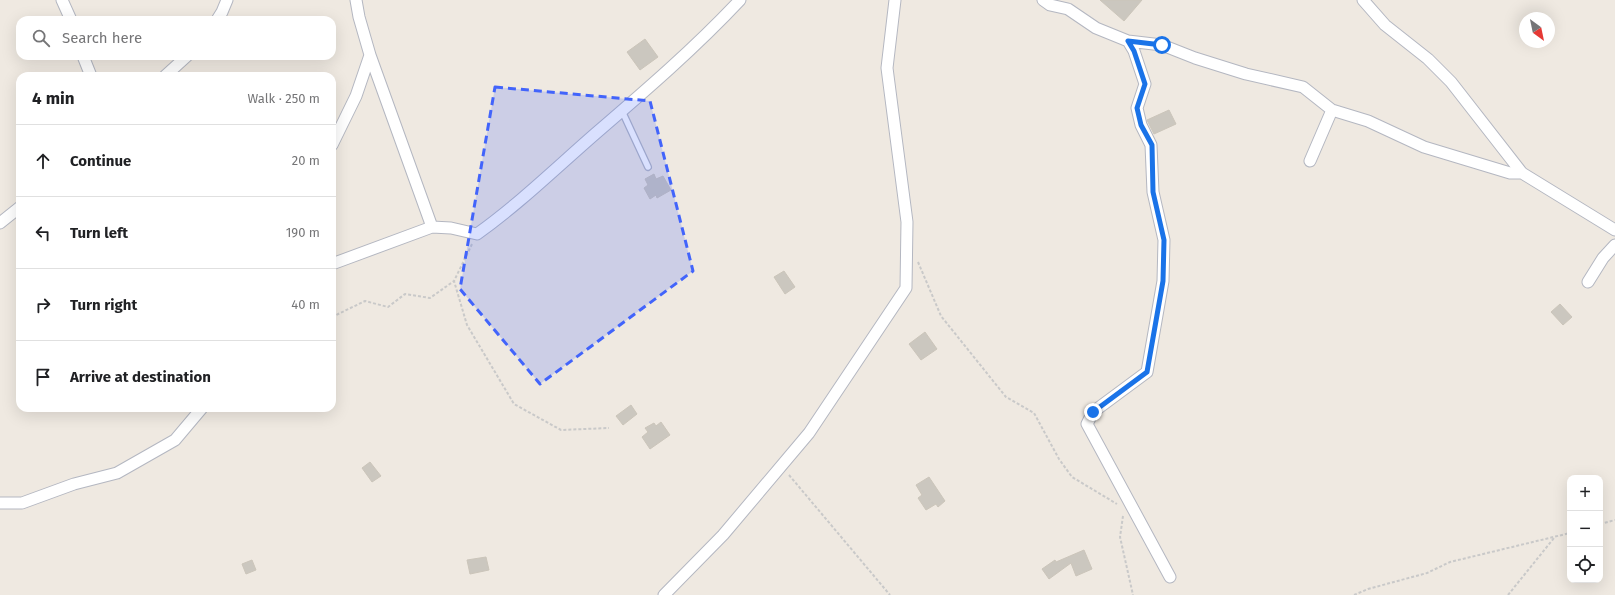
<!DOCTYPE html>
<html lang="en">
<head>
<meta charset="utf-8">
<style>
  body { margin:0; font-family:"Fira Sans",sans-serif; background:#f2f2f2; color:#202124 }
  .controls { position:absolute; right:12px; bottom:12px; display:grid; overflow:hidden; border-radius:8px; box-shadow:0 4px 16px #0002 }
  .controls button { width:36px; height:36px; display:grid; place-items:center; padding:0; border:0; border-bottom:1px solid #e0e0e0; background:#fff; color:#202124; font:20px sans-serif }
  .compass { position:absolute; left:1519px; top:12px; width:36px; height:36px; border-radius:50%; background:#fff; box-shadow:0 4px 16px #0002; rotate:147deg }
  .stop { position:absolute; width:12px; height:12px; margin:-9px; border:3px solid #1a73e8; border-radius:50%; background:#fff }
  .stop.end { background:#1a73e8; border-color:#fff; box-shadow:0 1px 4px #0008 }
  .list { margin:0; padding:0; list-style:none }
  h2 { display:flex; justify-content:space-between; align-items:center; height:52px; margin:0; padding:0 16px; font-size:17px }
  h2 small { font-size:13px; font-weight:400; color:#757577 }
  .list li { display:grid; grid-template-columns:26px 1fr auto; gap:12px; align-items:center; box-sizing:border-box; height:72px; padding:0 16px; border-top:1px solid #e0e0e0 }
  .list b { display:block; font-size:15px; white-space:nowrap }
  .list em { font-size:13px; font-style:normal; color:#757577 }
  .icon { flex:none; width:22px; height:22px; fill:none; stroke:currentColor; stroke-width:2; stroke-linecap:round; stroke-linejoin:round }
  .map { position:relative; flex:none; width:1615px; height:595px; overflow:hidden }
  .search { position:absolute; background:#fff; box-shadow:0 4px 16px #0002; left:16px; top:16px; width:320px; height:44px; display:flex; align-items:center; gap:10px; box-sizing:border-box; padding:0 14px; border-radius:12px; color:#757577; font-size:15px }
  .panel { position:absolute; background:#fff; box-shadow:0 4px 16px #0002; left:16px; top:72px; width:320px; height:340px; border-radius:12px }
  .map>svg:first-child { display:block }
  .building { fill:#cbc7bf; stroke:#cbc5ba }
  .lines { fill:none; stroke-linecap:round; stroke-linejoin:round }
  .service-casing { stroke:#b4b7c1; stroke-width:8 }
  .minor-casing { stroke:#b4b7c1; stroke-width:13 }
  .path { stroke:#c9c9c9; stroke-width:2; stroke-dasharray:3 2; stroke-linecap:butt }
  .service { stroke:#fff; stroke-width:5.5 }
  .minor { stroke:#fff; stroke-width:11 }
  .route { stroke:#1a73e8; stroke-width:5 }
  .marked { fill:#4264fb; fill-opacity:0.2; stroke:#4264fb; stroke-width:3; stroke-dasharray:8 5; stroke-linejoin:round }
</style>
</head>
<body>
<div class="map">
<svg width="1615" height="595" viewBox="0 0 1615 595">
  <rect width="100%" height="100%" fill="#efe9e1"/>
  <!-- building -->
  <path class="building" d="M 1100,0 L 1142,0 L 1124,21 Z
    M 645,39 L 658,57 L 640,70 L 627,52 Z
    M 1169,110 L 1176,124 L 1154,134 L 1147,120 Z
    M 654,174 L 656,179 L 663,176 L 671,190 L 657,198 L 656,195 L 650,199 L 644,188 L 648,185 L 645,179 Z
    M 784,271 L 795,287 L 785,294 L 774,277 Z
    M 1560,304 L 1572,317 L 1563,325 L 1551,312 Z
    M 925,332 L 937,349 L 921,360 L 909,344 Z
    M 631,405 L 637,414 L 623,425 L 616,416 Z
    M 661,422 L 670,435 L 650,449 L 642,437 L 648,432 L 645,428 L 654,423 L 656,426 Z
    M 370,462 L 381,476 L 372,482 L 362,468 Z
    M 929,477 L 945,501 L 938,507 L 936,504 L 926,510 L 918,498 L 922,495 L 916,485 Z
    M 1084,550 L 1092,569 L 1076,576 L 1071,563 L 1049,579 L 1042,569 L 1055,560 L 1056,562 Z
    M 486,557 L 489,570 L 470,574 L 467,560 Z
    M 252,560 L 256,570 L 246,574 L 242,564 Z"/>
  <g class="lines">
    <defs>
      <path id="service" d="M 622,111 L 648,167"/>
      <path id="minor" d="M 62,0 L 71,20
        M 1043,0 L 1050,5 L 1068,9 L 1096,28 L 1128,41 L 1134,51 L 1145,84 L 1137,108 L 1141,125 L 1151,145 L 1153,192 L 1164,240 L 1163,281 L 1147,372 L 1093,412 L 1087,424 L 1170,577
        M 1363,0 L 1385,25 L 1428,59 L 1451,82 L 1522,173
        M 217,20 L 222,12 L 227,0
        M 1128,41 L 1162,45 L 1195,58 L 1246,74 L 1303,87 L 1332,110 L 1310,161
        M 370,55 L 432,227
        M 83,56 L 91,76
        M 165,76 L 187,56
        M 1332,110 L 1368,121 L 1424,147 L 1510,173 L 1522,173 L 1615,230
        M 332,145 L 356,96 L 370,55 L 359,17 L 356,0
        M 0,223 L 20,207
        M 332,264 L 432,227 L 451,228 L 477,234 C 519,204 556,168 595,134 C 645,91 695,48 740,0
        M 1588,282 L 1603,258 L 1615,245
        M 0,503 L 22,503 L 74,484 L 117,473 L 175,440 L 202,408
        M 664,595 L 723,535 L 809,433 L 906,288 L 907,222 L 887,68 L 895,0"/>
    </defs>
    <!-- service casing -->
    <use href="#service" class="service-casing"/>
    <!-- minor casing -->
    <use href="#minor" class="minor-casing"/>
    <!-- path -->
    <path class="path" d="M 472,244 L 454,281 L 467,325 L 514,404 L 561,430 L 609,428
      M 918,262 L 941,316 L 1006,397 L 1034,413 L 1059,459 L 1072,477 L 1117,504
      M 332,317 L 365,301 L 388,307 L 405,294 L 430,298 L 454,281
      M 789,475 L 890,595
      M 1123,516 L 1120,537 L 1133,595
      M 1600,524 L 1615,520
      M 1354,595 L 1368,589 L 1427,573 L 1450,562 L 1570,533
      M 1508,595 L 1554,538"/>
    <!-- service -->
    <use href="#service" class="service"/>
    <!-- minor -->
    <use href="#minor" class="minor"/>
  </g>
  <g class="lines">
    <!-- route -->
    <path class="route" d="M 1093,412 L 1147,372 L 1163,281 L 1164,240 L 1153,192 L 1152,145 L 1141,125 L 1137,108 L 1145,84 L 1134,51 L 1128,41 L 1162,45"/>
  </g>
  <!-- marked area -->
  <path class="marked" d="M 495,87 L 650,101 L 693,271 L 540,384 L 460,289 Z"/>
</svg>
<div class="controls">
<button>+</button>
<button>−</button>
<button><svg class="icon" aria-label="locate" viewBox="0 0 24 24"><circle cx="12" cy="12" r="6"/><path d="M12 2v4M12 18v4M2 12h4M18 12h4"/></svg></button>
</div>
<svg class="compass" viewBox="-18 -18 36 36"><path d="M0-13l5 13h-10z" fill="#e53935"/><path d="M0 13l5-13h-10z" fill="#757577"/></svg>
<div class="stop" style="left:1162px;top:45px"></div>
<div class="stop end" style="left:1093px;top:412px"></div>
<div class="search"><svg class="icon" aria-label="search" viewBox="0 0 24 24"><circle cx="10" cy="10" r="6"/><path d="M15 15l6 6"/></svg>Search here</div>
<section class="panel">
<h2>4 min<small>Walk · 250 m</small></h2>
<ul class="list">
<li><svg class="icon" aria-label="ahead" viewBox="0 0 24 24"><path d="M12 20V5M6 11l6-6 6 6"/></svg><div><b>Continue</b></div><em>20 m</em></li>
<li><svg class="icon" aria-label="left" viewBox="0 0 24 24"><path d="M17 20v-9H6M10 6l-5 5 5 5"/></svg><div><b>Turn left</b></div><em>190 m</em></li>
<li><svg class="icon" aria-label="right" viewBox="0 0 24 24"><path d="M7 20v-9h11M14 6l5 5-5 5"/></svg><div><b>Turn right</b></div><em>40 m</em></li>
<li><svg class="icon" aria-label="arrive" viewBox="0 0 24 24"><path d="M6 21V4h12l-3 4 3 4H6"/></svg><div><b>Arrive at destination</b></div></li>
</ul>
</section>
</div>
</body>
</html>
